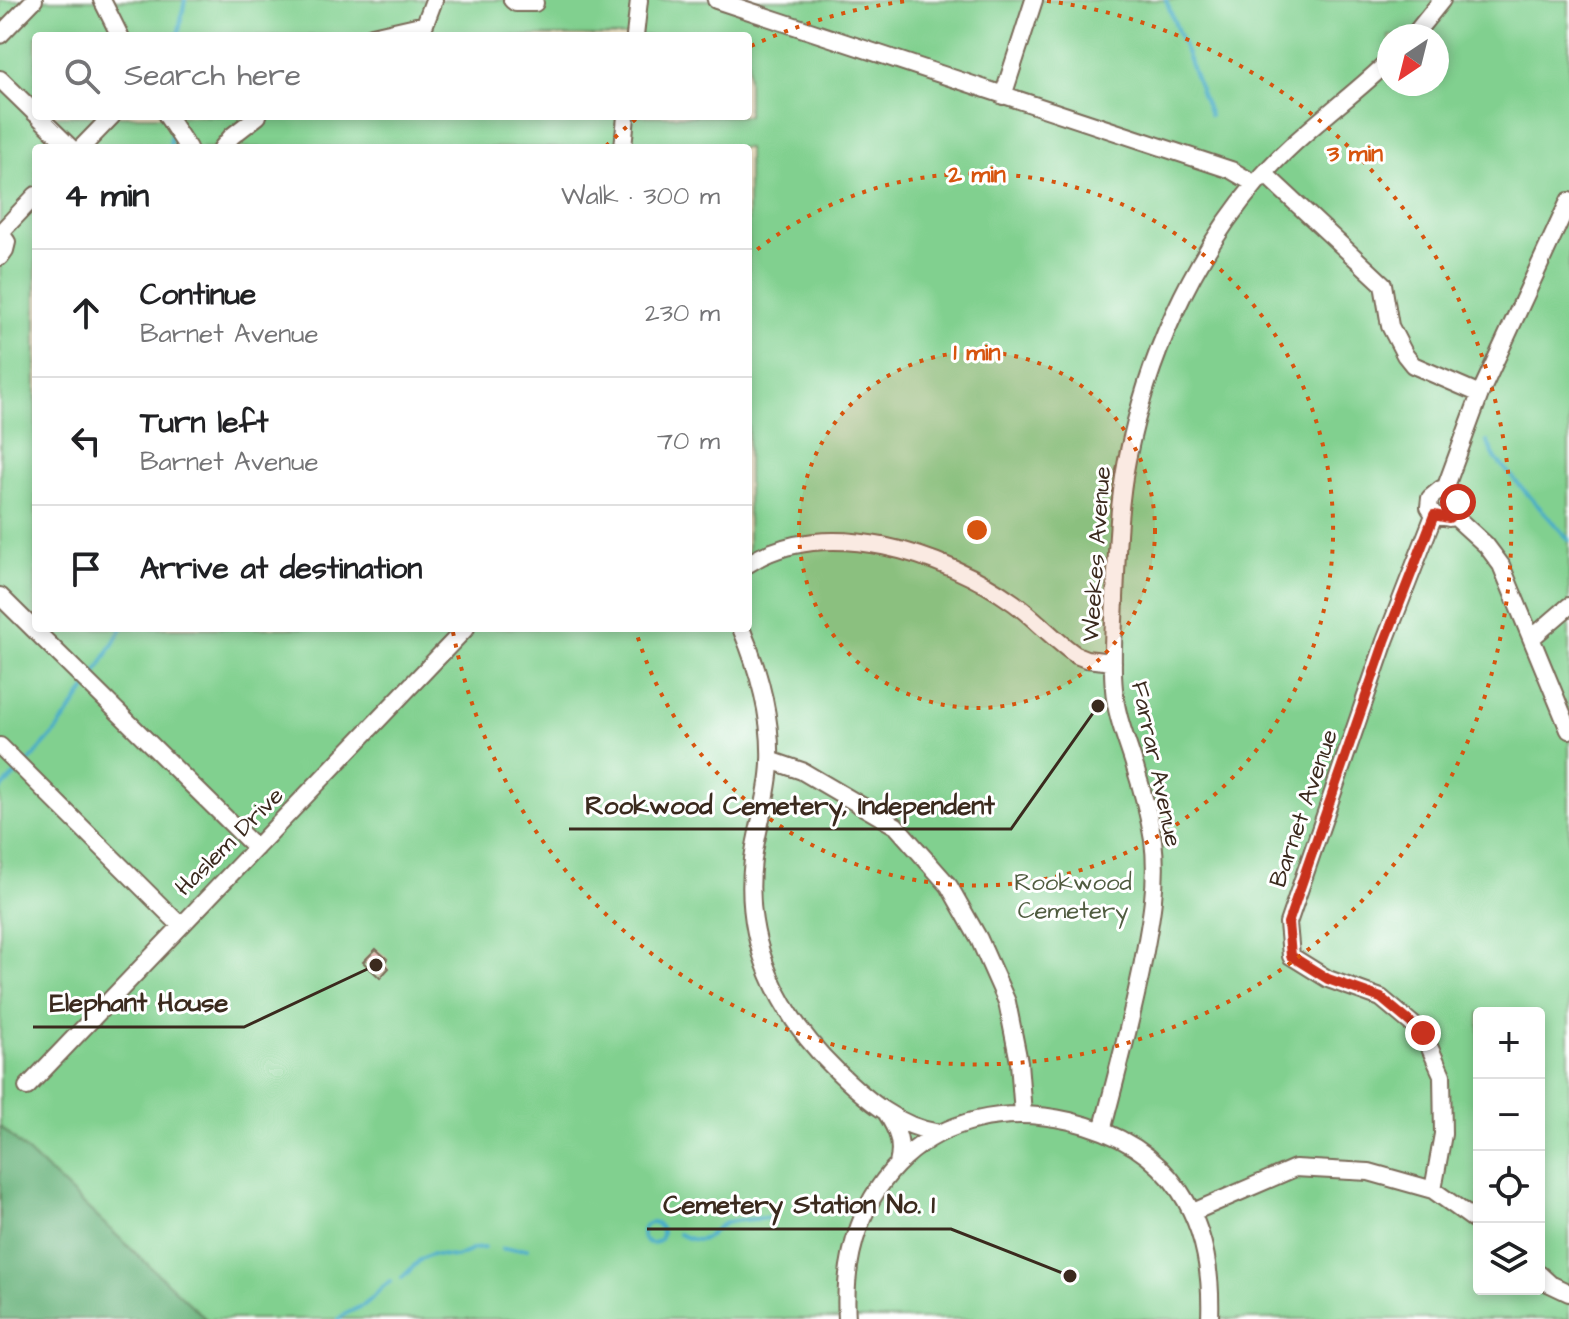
<!DOCTYPE html>
<html lang="en">
<head>
<meta charset="utf-8">
<style>
  body { margin:0; font-family:"Architects Daughter",sans-serif; background:#f6f6f6; color:#202124 }
  .controls { position:absolute; right:24px; bottom:24px; display:grid; overflow:hidden; border-radius:8px; box-shadow:0 4px 12px #0003 }
  .controls button { width:72px; height:72px; display:grid; place-items:center; padding:0; border:0; border-bottom:2px solid #e0e0e0; background:#fff; color:#202124; font:40px sans-serif }
  .compass { position:absolute; left:1377px; top:24px; width:72px; height:72px; border-radius:50%; background:#fff; box-shadow:0 4px 12px #0003; rotate:215deg }
  .stop { position:absolute; width:24px; height:24px; margin:-18px; border:6px solid #c8321e; border-radius:50%; background:#fff }
  .stop.end { background:#c8321e; border-color:#fff; box-shadow:0 2px 8px #0008 }
  .list { margin:0; padding:0; list-style:none }
  h2 { display:flex; justify-content:space-between; align-items:center; height:104px; margin:0; padding:0 32px; font-size:34px }
  h2 small { font-size:26px; font-weight:400; color:#757577 }
  .list li { display:grid; grid-template-columns:52px 1fr auto; gap:24px; align-items:center; box-sizing:border-box; height:128px; padding:0 32px; border-top:2px solid #e0e0e0 }
  .list b { display:block; font-size:30px; white-space:nowrap }
  .list p { margin:0; font-size:26px; white-space:nowrap; color:#757577 }
  .list em { font-size:26px; font-style:normal; color:#757577 }
  .icon { flex:none; width:44px; height:44px; fill:none; stroke:currentColor; stroke-width:2; stroke-linecap:round; stroke-linejoin:round }
  .map { position:relative; flex:none; width:1569px; height:1319px; overflow:hidden }
  .search { position:absolute; background:#fff; box-shadow:0 4px 12px #0003; left:32px; top:32px; width:720px; height:88px; display:flex; align-items:center; gap:20px; box-sizing:border-box; padding:0 28px; border-radius:8px; color:#757577; font-size:30px }
  .panel { position:absolute; background:#fff; box-shadow:0 4px 12px #0003; left:32px; top:144px; width:720px; height:488px; border-radius:8px }
  .map>svg:first-child { display:block }
  .green { fill:#81d08f; stroke:#5e7d56; stroke-width:2; fill-rule:evenodd }
  .forest { fill:#68b27a; stroke:#526e4c; stroke-width:2 }
  .lines { fill:none; stroke-linecap:round; stroke-linejoin:round }
  .stream { stroke:#47acc7; stroke-width:4 }
  .building { fill:#e5a19f }
  .minor-casing { stroke:#7a6a58; stroke-width:20 }
  .minor { stroke:#fff; stroke-width:16 }
  .route { stroke:#c8321e; stroke-width:10 }
  .ring { fill:none; stroke:#d7540e; stroke-width:4; stroke-dasharray:4 8 }
  .labels { text-anchor:middle; stroke-width:6; stroke-linejoin:round; paint-order:stroke }
  .street-label { font-size:24px; fill:#3b2a1e; stroke:#fff }
  .park-label { font-size:24px; fill:#505c40; stroke:#fff }
  .centre { fill:#d7540e; stroke:#fff; stroke-width:4 }
  .ring-label { font-size:24px; text-anchor:middle; font-weight:bold; fill:#d7540e; stroke:#fff; stroke-width:6; stroke-linejoin:round; paint-order:stroke }
  .leader { fill:none; stroke:#3b2a1e; stroke-width:3 }
  .callout-dot { fill:#3b2a1e; stroke:#fff; stroke-width:3 }
  .callout-label { font-size:26px; text-anchor:middle; font-weight:bold; fill:#3b2a1e; stroke:#fff; stroke-width:6; stroke-linejoin:round; paint-order:stroke }
</style>
</head>
<body>
<div class="map">
<svg width="1569" height="1319" viewBox="0 0 1569 1319">
  <rect width="100%" height="100%" fill="#fff"/>
  <filter id="ink" filterUnits="userSpaceOnUse"><feTurbulence type="fractalNoise" baseFrequency=".0125" numOctaves="2"/><feDisplacementMap in="SourceGraphic" scale="16" xChannelSelector="R" yChannelSelector="G"/><feConvolveMatrix kernelMatrix="1 2 1 2 8 2 1 2 1" color-interpolation-filters="sRGB"/></filter>
  <filter id="wash" filterUnits="userSpaceOnUse"><feTurbulence type="fractalNoise" baseFrequency=".006" numOctaves="4" result="noise"/><feDisplacementMap in="SourceGraphic" scale="32" xChannelSelector="R" yChannelSelector="G"/><feGaussianBlur stdDeviation="1.8" result="paint"/><feColorMatrix in="noise" values="0 0 0 0 0 0 0 0 0 0 0 0 0 0 0 0 0 1.4 0 .05"/><feComposite in="paint" operator="in"/></filter>
  <g filter="url(#wash)">
    <rect width="100%" height="100%" fill="#f0e1c3"/>
    <!-- green -->
    <path class="green" d="M 0,0 L 1569,0 L 1569,1319 L 0,1319 ZM 36,36 L 748,36 L 748,116 L 36,116 ZM 1389,36 L 1437,36 L 1437,84 L 1389,84 ZM 36,148 L 748,148 L 748,628 L 36,628 ZM 1479,1013 L 1539,1013 L 1539,1289 L 1479,1289 Z"/>
    <!-- forest -->
    <path class="forest" d="M 0,1126 L 206,1319 L 0,1319 Z"/>
    <g class="lines">
      <!-- stream -->
      <path class="stream" d="M 1166,0 L 1210,115
        M 178,36 L 185,0
        M 170,148 L 171,134
        M 1487,442 L 1496,459 L 1569,540
        M 91,682 L 122,628
        M 25,766 L 57,730 L 86,689
        M 0,790 L 18,772
        M642 1233a10 10 0 1 1 20 0a10 10 0 1 1-20 0Z
        M 679,1234 C 712,1251 707,1227 729,1222 C 741,1219 755,1219 767,1218
        M 502,1249 L 527,1249
        M 402,1278 L 421,1259 L 431,1254 L 456,1257 L 474,1249 L 484,1248
        M 339,1319 C 348,1309 360,1310 369,1301 C 377,1294 380,1287 390,1282"/>
    </g>
    <g id="blocks">
      <!-- building -->
      <path class="building" d="M 376,949 L 387,959 L 384,963 L 389,968 L 380,978 L 363,962 Z"/>
    </g>
  </g>
  <g filter="url(#ink)">
    <use href="#blocks" fill-opacity="0" stroke="#7a6a58" stroke-width="2"/>
    <g class="lines">
      <defs>
        <path id="minor" d="M 102,0 L 120,36
          M 512,0 L 516,3 L 535,3
          M 716,0 L 1231,170 L 1255,184
          M 0,35 L 34,0
          M 372,36 L 425,24 L 434,0
          M 635,36 L 639,0
          M 1413,36 L 1442,0
          M 0,79 L 36,114
          M 1003,96 L 1034,0
          M 38,116 L 71,148
          M 167,116 L 188,148
          M 81,148 L 112,116
          M 222,148 L 232,136 L 258,116
          M 623,148 L 626,116
          M 1265,174 L 1383,284 L 1390,326 L 1405,355 L 1413,365 L 1480,394
          M 0,232 L 7,242 L 5,250 L 0,257
          M 1,232 L 36,195
          M 1445,489 L 1480,394 L 1569,201
          M 1453,515 L 1486,545 L 1501,565 L 1569,730
          M 748,564 C 825,514 946,554 1014,603 C 1036,619 1054,640 1076,655 L 1086,659 L 1113,662
          M 0,596 L 256,848
          M 741,628 C 759,671 772,716 770,763 C 769,796 757,827 753,859 C 743,942 778,1014 837,1071 C 866,1099 898,1127 939,1133
          M 1533,637 L 1569,606
          M 0,746 L 180,925
          M 770,760 L 802,771 L 896,826 L 949,886 L 979,939 L 1007,1002 L 1019,1062 L 1023,1114
          M 27,1087 L 466,628
          M 887,1114 C 898,1131 903,1144 898,1164
          M 1102,1131 C 1116,1078 1130,1025 1141,972 C 1149,930 1159,883 1153,840 C 1149,815 1142,789 1134,764 C 1126,738 1116,716 1114,689 C 1111,659 1114,628 1115,598 C 1117,552 1118,505 1127,460 C 1147,360 1190,261 1256,183 C 1295,136 1345,103 1389,61
          M 1433,1190 L 1443,1134 L 1442,1075 L 1423,1033 L 1381,998 L 1328,979 L 1291,956 L 1288,923 L 1385,641 L 1434,515 L 1429,507 L 1430,498 L 1441,489 L 1450,490 L 1458,502 L 1456,511 L 1449,518 L 1434,515
          M 1193,1212 L 1295,1168 L 1369,1172 L 1433,1190 L 1479,1223
          M 1539,1274 L 1550,1284 L 1569,1293
          M 847,1319 C 838,1184 935,1090 1070,1121 C 1172,1145 1214,1218 1210,1319"/>
      </defs>
      <!-- minor casing -->
      <use href="#minor" class="minor-casing"/>
      <!-- minor -->
      <use href="#minor" class="minor"/>
    </g>
  </g>
  <g class="lines" filter="url(#ink)">
    <!-- route -->
    <path class="route" d="M 1423,1033 L 1381,998 L 1328,979 L 1291,956 L 1288,923 L 1385,641 L 1434,515 L 1449,518 L 1456,511 L 1458,502"/>
  </g>
  <!-- distance rings -->
  <circle cx="977" cy="530" r="178" fill="#d7540e" fill-opacity=".12"/>
  <g class="ring">
    <circle cx="977" cy="530" r="178"/>
    <path d="M748 257A356 356 0 1 1 635 628"/>
    <path d="M606 146A534 534 0 0 1 637 118M751 46A534 534 0 0 1 907 1M1047 1A534 534 0 1 1 453 632"/>
  </g>
  <g class="labels">
    <!-- street labels -->
    <g class="street-label">
      <text transform="translate(1096 554) rotate(-86)" y="8">Weekes Avenue</text>
      <text transform="translate(1157 764) rotate(78)" y="8">Farrar Avenue</text>
      <text transform="translate(1303 808) rotate(-71)" y="8">Barnet Avenue</text>
      <text transform="translate(229 841) rotate(-45)" y="8">Haslem Drive</text>
    </g>
    <!-- park labels -->
    <g class="park-label">
      <text x="1073" y="890">Rookwood<tspan x="1073" dy="28">Cemetery</tspan></text>
    </g>
  </g>
  <circle cx="977" cy="530" r="12" class="centre"/>
  <g class="ring-label">
    <text x="1355" y="161">3 min</text>
    <text x="977" y="182">2 min</text>
    <text x="977" y="360">1 min</text>
  </g>
  <!-- callouts -->
  <path class="leader" d="M1098 706L1011 829H569M376 965L244 1027H33M1070 1276L951 1229H647"/>
  <g class="callout-dot">
    <circle cx="1098" cy="706" r="8"/>
    <circle cx="376" cy="965" r="8"/>
    <circle cx="1070" cy="1276" r="8"/>
  </g>
  <g class="callout-label">
    <text x="790" y="814">Rookwood Cemetery, Independent</text>
    <text x="139" y="1011">Elephant House</text>
    <text x="799" y="1213">Cemetery Station No. 1</text>
  </g>
</svg>
<div class="controls">
<button>+</button>
<button>−</button>
<button><svg class="icon" aria-label="locate" viewBox="0 0 24 24"><circle cx="12" cy="12" r="6"/><path d="M12 2v4M12 18v4M2 12h4M18 12h4"/></svg></button>
<button><svg class="icon" aria-label="layers" viewBox="0 0 24 24"><path d="M12 4l9 5-9 5-9-5zM3 14l9 5 9-5"/></svg></button>
</div>
<svg class="compass" viewBox="-18 -18 36 36"><path d="M0-13l5 13h-10z" fill="#e53935"/><path d="M0 13l5-13h-10z" fill="#757577"/></svg>
<div class="stop" style="left:1458px;top:502px"></div>
<div class="stop end" style="left:1423px;top:1033px"></div>
<div class="search"><svg class="icon" aria-label="search" viewBox="0 0 24 24"><circle cx="10" cy="10" r="6"/><path d="M15 15l6 6"/></svg>Search here</div>
<section class="panel">
<h2>4 min<small>Walk · 300 m</small></h2>
<ul class="list">
<li><svg class="icon" aria-label="ahead" viewBox="0 0 24 24"><path d="M12 20V5M6 11l6-6 6 6"/></svg><div><b>Continue</b><p>Barnet Avenue</p></div><em>230 m</em></li>
<li><svg class="icon" aria-label="left" viewBox="0 0 24 24"><path d="M17 20v-9H6M10 6l-5 5 5 5"/></svg><div><b>Turn left</b><p>Barnet Avenue</p></div><em>70 m</em></li>
<li><svg class="icon" aria-label="arrive" viewBox="0 0 24 24"><path d="M6 21V4h12l-3 4 3 4H6"/></svg><div><b>Arrive at destination</b></div></li>
</ul>
</section>
</div>
</body>
</html>
